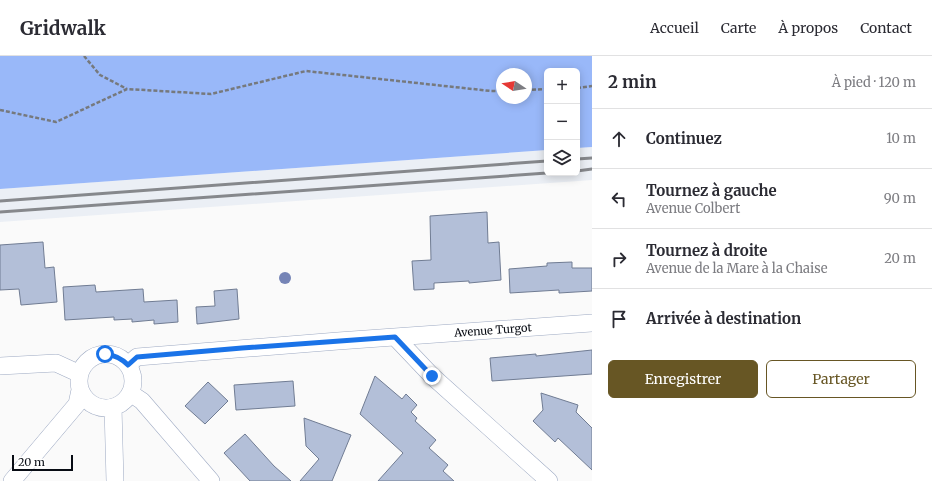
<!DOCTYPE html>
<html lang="fr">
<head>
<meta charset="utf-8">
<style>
  body { margin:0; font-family:Merriweather,serif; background:#f2f2f3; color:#2b2b33 }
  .controls { position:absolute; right:12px; top:12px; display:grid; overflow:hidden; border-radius:6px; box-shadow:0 2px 10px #0003 }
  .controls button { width:36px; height:36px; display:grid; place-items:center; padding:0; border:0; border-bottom:1px solid #e1e1e2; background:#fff; color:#2b2b33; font:20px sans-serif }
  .compass { position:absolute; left:496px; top:12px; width:36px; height:36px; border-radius:50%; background:#fff; box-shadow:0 2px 10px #0003; rotate:282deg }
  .scale { position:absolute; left:12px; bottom:10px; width:61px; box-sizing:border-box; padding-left:4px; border:2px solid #080c14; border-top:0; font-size:11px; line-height:14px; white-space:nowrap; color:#080c14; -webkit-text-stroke:3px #fff; paint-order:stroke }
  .stop { position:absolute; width:12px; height:12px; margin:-9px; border:3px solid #1a73e8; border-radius:50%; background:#fff }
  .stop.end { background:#1a73e8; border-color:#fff; box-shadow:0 1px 4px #0008 }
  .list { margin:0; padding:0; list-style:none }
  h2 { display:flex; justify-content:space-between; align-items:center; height:52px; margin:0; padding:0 16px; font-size:17px }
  h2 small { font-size:13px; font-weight:400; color:#7c7c81 }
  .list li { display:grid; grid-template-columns:26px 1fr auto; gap:12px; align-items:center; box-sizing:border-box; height:60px; padding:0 16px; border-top:1px solid #e1e1e2 }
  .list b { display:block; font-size:15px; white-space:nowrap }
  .list p { margin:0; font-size:13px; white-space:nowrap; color:#7c7c81 }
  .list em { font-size:13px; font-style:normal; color:#7c7c81 }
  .actions { display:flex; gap:8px; padding:12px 16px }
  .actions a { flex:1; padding:9px 0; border:1px solid #675624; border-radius:6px; text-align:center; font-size:14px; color:#675624 }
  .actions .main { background:#675624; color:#fff }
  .icon { flex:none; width:22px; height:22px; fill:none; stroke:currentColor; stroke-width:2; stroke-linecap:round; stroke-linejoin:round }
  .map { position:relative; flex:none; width:592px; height:425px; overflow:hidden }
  header { display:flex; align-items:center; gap:24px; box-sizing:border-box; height:56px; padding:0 20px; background:#fff; border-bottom:1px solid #e1e1e2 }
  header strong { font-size:19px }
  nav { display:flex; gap:22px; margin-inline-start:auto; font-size:14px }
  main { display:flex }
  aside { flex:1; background:#fff }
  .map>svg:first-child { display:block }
  .built { fill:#ebeff5 }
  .forest { fill:#99b8f9; fill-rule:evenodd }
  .building { fill:#b3bfd8; stroke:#707c93 }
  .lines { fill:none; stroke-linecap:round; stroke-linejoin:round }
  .street-casing { stroke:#9eaac3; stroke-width:18 }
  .path { stroke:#76797d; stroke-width:2.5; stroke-dasharray:4 2; stroke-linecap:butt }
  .street { stroke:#fff; stroke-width:17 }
  .rail { stroke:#86888c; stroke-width:3 }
  .tree { fill:#7584b6 }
  .route { stroke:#1a73e8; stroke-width:5 }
  .labels { text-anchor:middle; stroke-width:4; stroke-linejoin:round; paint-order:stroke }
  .street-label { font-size:11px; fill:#080c14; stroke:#fff }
</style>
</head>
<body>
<header>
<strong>Gridwalk</strong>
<nav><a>Accueil</a><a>Carte</a><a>À propos</a><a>Contact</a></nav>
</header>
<main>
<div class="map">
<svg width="592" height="425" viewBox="0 0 592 425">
  <rect width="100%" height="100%" fill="#fafafa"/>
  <!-- built -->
  <path class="built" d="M 592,91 L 592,124 L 0,166 L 0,133 L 547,94 L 547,117 L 577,117 L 577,92 Z"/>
  <!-- forest -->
  <path class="forest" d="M 0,0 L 592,0 L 592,91 L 577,92 L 577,15 L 547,15 L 547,94 L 0,133 ZM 502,18 L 526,18 L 526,42 L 502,42 Z"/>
  <!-- building -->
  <path class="building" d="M 487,156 L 488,187 L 499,186 L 501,224 L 469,227 L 469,225 L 434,227 L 434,233 L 414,234 L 412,205 L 431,204 L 430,160 Z
    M 43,186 L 45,212 L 54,211 L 57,246 L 21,249 L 19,233 L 0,234 L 0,189 Z
    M 572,206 L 572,212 L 592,212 L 592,235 L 559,237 L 559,234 L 510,237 L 509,213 L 547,210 L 547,207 Z
    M 95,229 L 96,236 L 143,233 L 144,246 L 177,244 L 178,266 L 154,268 L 154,264 L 132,266 L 132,263 L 114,264 L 114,261 L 65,264 L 63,231 Z
    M 237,233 L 239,263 L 197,268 L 196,251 L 215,250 L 214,235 Z
    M 592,294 L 592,318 L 492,325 L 490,302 L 536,298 L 536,300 Z
    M 375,320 L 402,343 L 406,338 L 417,349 L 411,356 L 417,362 L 415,365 L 436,384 L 429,392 L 448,409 L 443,415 L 454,425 L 378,425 L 403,397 L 360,358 Z
    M 293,325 L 295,350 L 236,354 L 234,329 Z
    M 208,326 L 228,345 L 205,368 L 185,350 Z
    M 541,337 L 578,349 L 576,356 L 592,372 L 592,414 L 558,382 L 555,386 L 533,365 L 543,354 Z
    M 304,362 L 351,379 L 332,425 L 300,425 L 319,403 L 306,390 Z
    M 245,378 L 274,410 L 291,425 L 250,425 L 224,397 Z"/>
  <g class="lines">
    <defs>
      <path id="street" d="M 395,281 L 432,320 L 549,425
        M79 325a27 27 0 1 1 54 0a27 27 0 1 1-54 0Z
        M 128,309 L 137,301 L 338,285 L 592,267
        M 0,310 L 56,307 L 80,318
        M 130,337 L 142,345 L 211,425
        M 113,351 L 115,425
        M 12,425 L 77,348 L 80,334"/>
    </defs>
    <!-- street casing -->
    <use href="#street" class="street-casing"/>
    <!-- path -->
    <path class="path" d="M 84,0 L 100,19 L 127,33
      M 577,32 L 592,30
      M 526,34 L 547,33
      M 0,54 L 56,66 L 127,33 L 211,38 L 306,15 L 491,35 L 502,35"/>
    <!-- street -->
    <use href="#street" class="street"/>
    <!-- rail -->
    <path class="rail" d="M 577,103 L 592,102
      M 577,115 L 592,113
      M 0,145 L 547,105
      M 0,156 L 547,117"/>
  </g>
  <!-- trees -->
  <circle class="tree" cx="285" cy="222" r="6"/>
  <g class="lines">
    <!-- route -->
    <path class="route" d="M 105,298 C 115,299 121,302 128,309 L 137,301 L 242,292 L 395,281 L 432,320"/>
  </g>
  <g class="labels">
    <!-- street labels -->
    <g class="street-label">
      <text transform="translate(493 274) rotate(-4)" y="4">Avenue Turgot</text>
    </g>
  </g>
</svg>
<div class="controls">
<button>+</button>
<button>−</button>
<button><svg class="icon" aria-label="layers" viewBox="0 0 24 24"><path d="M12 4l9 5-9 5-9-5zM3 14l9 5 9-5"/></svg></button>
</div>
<svg class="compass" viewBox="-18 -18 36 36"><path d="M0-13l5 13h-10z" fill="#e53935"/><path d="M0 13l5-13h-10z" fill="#7c7c81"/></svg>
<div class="scale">20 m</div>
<div class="stop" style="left:105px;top:298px"></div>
<div class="stop end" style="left:432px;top:320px"></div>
</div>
<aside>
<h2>2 min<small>À pied · 120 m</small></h2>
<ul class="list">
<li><svg class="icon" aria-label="ahead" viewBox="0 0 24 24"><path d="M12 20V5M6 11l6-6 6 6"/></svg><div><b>Continuez</b></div><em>10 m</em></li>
<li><svg class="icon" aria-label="left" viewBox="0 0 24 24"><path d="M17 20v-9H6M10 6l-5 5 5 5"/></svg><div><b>Tournez à gauche</b><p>Avenue Colbert</p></div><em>90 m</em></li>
<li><svg class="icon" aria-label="right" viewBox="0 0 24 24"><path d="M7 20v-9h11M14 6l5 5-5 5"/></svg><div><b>Tournez à droite</b><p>Avenue de la Mare à la Chaise</p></div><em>20 m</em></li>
<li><svg class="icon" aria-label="arrive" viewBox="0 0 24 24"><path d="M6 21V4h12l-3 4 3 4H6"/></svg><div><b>Arrivée à destination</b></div></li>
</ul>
<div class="actions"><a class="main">Enregistrer</a><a>Partager</a></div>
</aside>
</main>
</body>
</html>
